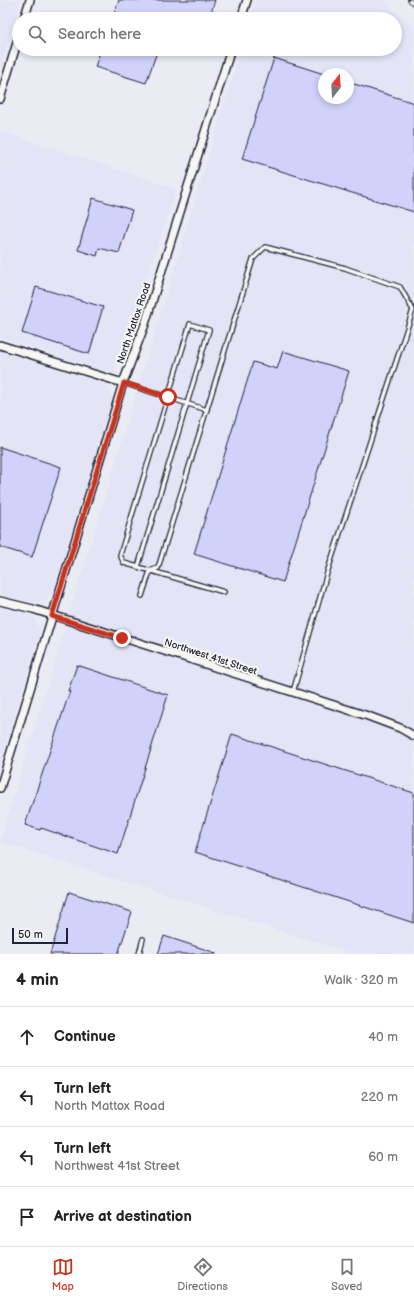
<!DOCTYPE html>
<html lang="en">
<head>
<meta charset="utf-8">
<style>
  body { margin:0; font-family:"Balsamiq Sans",sans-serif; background:#f6f6f6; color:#222 }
  .compass { position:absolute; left:318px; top:68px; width:36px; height:36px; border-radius:50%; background:#fff; box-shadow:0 2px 6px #0003; rotate:17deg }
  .scale { position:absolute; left:12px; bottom:10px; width:56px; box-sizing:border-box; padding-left:4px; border:2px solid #22223b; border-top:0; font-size:11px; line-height:14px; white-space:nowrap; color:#22223b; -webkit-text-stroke:3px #f6f6f2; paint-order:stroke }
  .stop { position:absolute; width:12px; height:12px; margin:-9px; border:3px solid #c8321e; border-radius:50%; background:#fff }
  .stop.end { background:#c8321e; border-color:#fff; box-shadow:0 1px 4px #0008 }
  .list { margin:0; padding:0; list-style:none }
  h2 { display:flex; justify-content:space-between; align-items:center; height:52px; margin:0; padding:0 16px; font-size:17px }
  h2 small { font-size:13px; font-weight:400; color:#767676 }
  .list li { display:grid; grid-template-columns:26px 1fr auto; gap:12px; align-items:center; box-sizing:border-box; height:60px; padding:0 16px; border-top:1px solid #e0e0e0 }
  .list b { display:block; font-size:15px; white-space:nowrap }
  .list p { margin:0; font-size:13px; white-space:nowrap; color:#767676 }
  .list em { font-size:13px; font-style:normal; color:#767676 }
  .icon { flex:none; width:22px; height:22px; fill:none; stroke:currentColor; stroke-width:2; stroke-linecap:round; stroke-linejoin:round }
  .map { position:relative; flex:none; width:414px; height:954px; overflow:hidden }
  .search { position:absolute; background:#fff; box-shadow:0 2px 6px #0003; left:12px; right:12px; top:12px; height:44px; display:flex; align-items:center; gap:10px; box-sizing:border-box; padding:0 14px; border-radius:22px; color:#767676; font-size:15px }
  .sheet { height:292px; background:#fff }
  nav { display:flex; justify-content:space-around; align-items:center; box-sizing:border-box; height:56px; border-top:1px solid #e0e0e0; background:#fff; font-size:11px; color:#767676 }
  nav a { display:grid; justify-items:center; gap:2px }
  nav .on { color:#c8321e }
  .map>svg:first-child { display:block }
  .built { fill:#e3e4f6; fill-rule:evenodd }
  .building { fill:#d0d2fa; stroke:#22223b }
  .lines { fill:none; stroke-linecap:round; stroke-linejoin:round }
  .service-casing { stroke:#22223b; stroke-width:6 }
  .minor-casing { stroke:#22223b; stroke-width:10 }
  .service { stroke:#f6f6f2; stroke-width:3.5 }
  .minor { stroke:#f6f6f2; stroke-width:7 }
  .rail-casing { stroke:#22223b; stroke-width:4 }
  .rail { stroke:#f6f6f2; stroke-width:2.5; stroke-dasharray:8; stroke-linecap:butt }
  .route { stroke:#c8321e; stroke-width:5 }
  .labels { text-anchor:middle; stroke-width:4; stroke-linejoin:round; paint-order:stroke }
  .street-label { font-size:10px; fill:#22223b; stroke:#f6f6f2 }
</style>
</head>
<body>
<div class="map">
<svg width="414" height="954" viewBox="0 0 414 954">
  <rect width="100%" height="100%" fill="#ebebf4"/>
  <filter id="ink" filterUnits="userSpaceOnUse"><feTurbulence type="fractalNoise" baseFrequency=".025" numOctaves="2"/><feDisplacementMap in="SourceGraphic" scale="8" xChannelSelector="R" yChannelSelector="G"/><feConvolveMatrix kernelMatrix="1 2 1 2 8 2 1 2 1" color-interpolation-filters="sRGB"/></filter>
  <g filter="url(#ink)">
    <!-- built -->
    <path class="built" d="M 0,0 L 21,0 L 0,68 Z
      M 256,0 L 384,0 L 414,28 L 414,954 L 354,954 L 0,842 L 241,49 L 395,49 L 395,19 L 250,19 ZM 324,74 L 348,74 L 348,98 L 324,98 Z
      M 0,131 L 177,189 L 114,374 L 0,337 Z
      M 0,351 L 99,382 L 108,387 L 112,399 L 53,591 L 47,600 L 40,602 L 32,602 L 0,595 Z
      M 0,608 L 28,614 L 35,618 L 40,632 L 0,764 Z"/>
    <!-- building -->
    <path class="building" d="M 119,0 L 215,0 L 209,19 L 112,19 Z
      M 101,49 L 158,49 L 146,83 L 95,67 Z
      M 274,58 L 324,74 L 324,98 L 348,98 L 348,82 L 414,103 L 414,212 L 242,159 Z
      M 93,198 L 132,210 L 119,253 L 99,248 L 97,256 L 78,250 Z
      M 36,287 L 103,307 L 89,354 L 22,333 Z
      M 283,351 L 349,371 L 283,582 L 194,554 L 253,362 L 277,369 Z
      M 0,447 L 61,467 L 32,557 L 0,547 Z
      M 77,665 L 168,695 L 118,854 L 41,828 L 40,830 L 25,825 L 70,691 L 68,691 Z
      M 232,734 L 414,793 L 414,923 L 195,852 Z
      M 69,892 L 132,912 L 118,954 L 50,954 Z
      M 164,936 L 216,953 L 216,954 L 158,954 Z"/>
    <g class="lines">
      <defs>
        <path id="service" d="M 123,383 L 207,410
          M 138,567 L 209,330 L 190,324 L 120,555 L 124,563 L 224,592
          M 142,596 L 150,571 L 158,568 L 253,259 L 265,247 L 345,268 L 400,287 L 413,310 L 327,573 L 293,692
          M 139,954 L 143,939"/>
        <path id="minor" d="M 24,19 L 30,0
          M 241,19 L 247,0
          M 0,99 L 19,36
          M 0,345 L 123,383
          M 0,601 L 33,609 L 368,716 L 400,728 L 414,736
          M 0,788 L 123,383 L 145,324 L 231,49"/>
      </defs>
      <!-- service casing -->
      <use href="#service" class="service-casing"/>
      <!-- minor casing -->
      <use href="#minor" class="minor-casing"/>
      <!-- service -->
      <use href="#service" class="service"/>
      <!-- minor -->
      <use href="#minor" class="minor"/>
      <defs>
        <path id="rail" d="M 409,0 L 414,4"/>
      </defs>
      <!-- rail casing -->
      <use href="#rail" class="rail-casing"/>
      <!-- rail -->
      <use href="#rail" class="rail"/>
    </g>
  </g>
  <g class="lines" filter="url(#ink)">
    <!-- route -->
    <path class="route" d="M 122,638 L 52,616 L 124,383 L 168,397"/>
  </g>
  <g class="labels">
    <!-- street labels -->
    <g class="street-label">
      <text transform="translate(133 323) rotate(-71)" y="4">North Mattox Road</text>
      <text transform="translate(211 656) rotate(18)" y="4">Northwest 41st Street</text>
    </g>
  </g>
</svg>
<svg class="compass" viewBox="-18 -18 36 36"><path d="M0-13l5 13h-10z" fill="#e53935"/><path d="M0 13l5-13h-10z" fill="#767676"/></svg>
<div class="scale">50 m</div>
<div class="stop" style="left:168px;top:397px"></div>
<div class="stop end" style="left:122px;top:638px"></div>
<div class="search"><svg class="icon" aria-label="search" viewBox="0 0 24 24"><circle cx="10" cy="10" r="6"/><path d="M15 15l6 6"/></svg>Search here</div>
</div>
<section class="sheet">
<h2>4 min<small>Walk · 320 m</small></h2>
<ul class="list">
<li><svg class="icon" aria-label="ahead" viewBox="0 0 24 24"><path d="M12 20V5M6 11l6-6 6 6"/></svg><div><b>Continue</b></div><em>40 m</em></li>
<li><svg class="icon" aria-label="left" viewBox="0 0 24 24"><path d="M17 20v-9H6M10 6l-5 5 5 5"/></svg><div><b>Turn left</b><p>North Mattox Road</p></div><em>220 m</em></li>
<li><svg class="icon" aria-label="left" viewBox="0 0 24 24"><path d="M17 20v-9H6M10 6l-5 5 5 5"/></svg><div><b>Turn left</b><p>Northwest 41st Street</p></div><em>60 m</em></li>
<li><svg class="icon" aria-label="arrive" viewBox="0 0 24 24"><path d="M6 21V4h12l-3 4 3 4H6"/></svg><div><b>Arrive at destination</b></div></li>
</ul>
</section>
<nav>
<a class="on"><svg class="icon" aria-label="map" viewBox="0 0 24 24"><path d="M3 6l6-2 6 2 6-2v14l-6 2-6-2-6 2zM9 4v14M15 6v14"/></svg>Map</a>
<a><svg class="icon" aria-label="directions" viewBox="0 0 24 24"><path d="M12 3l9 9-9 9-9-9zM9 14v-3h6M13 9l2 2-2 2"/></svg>Directions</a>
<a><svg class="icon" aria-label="saved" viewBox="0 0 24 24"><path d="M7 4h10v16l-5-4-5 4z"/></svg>Saved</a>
</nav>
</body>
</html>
